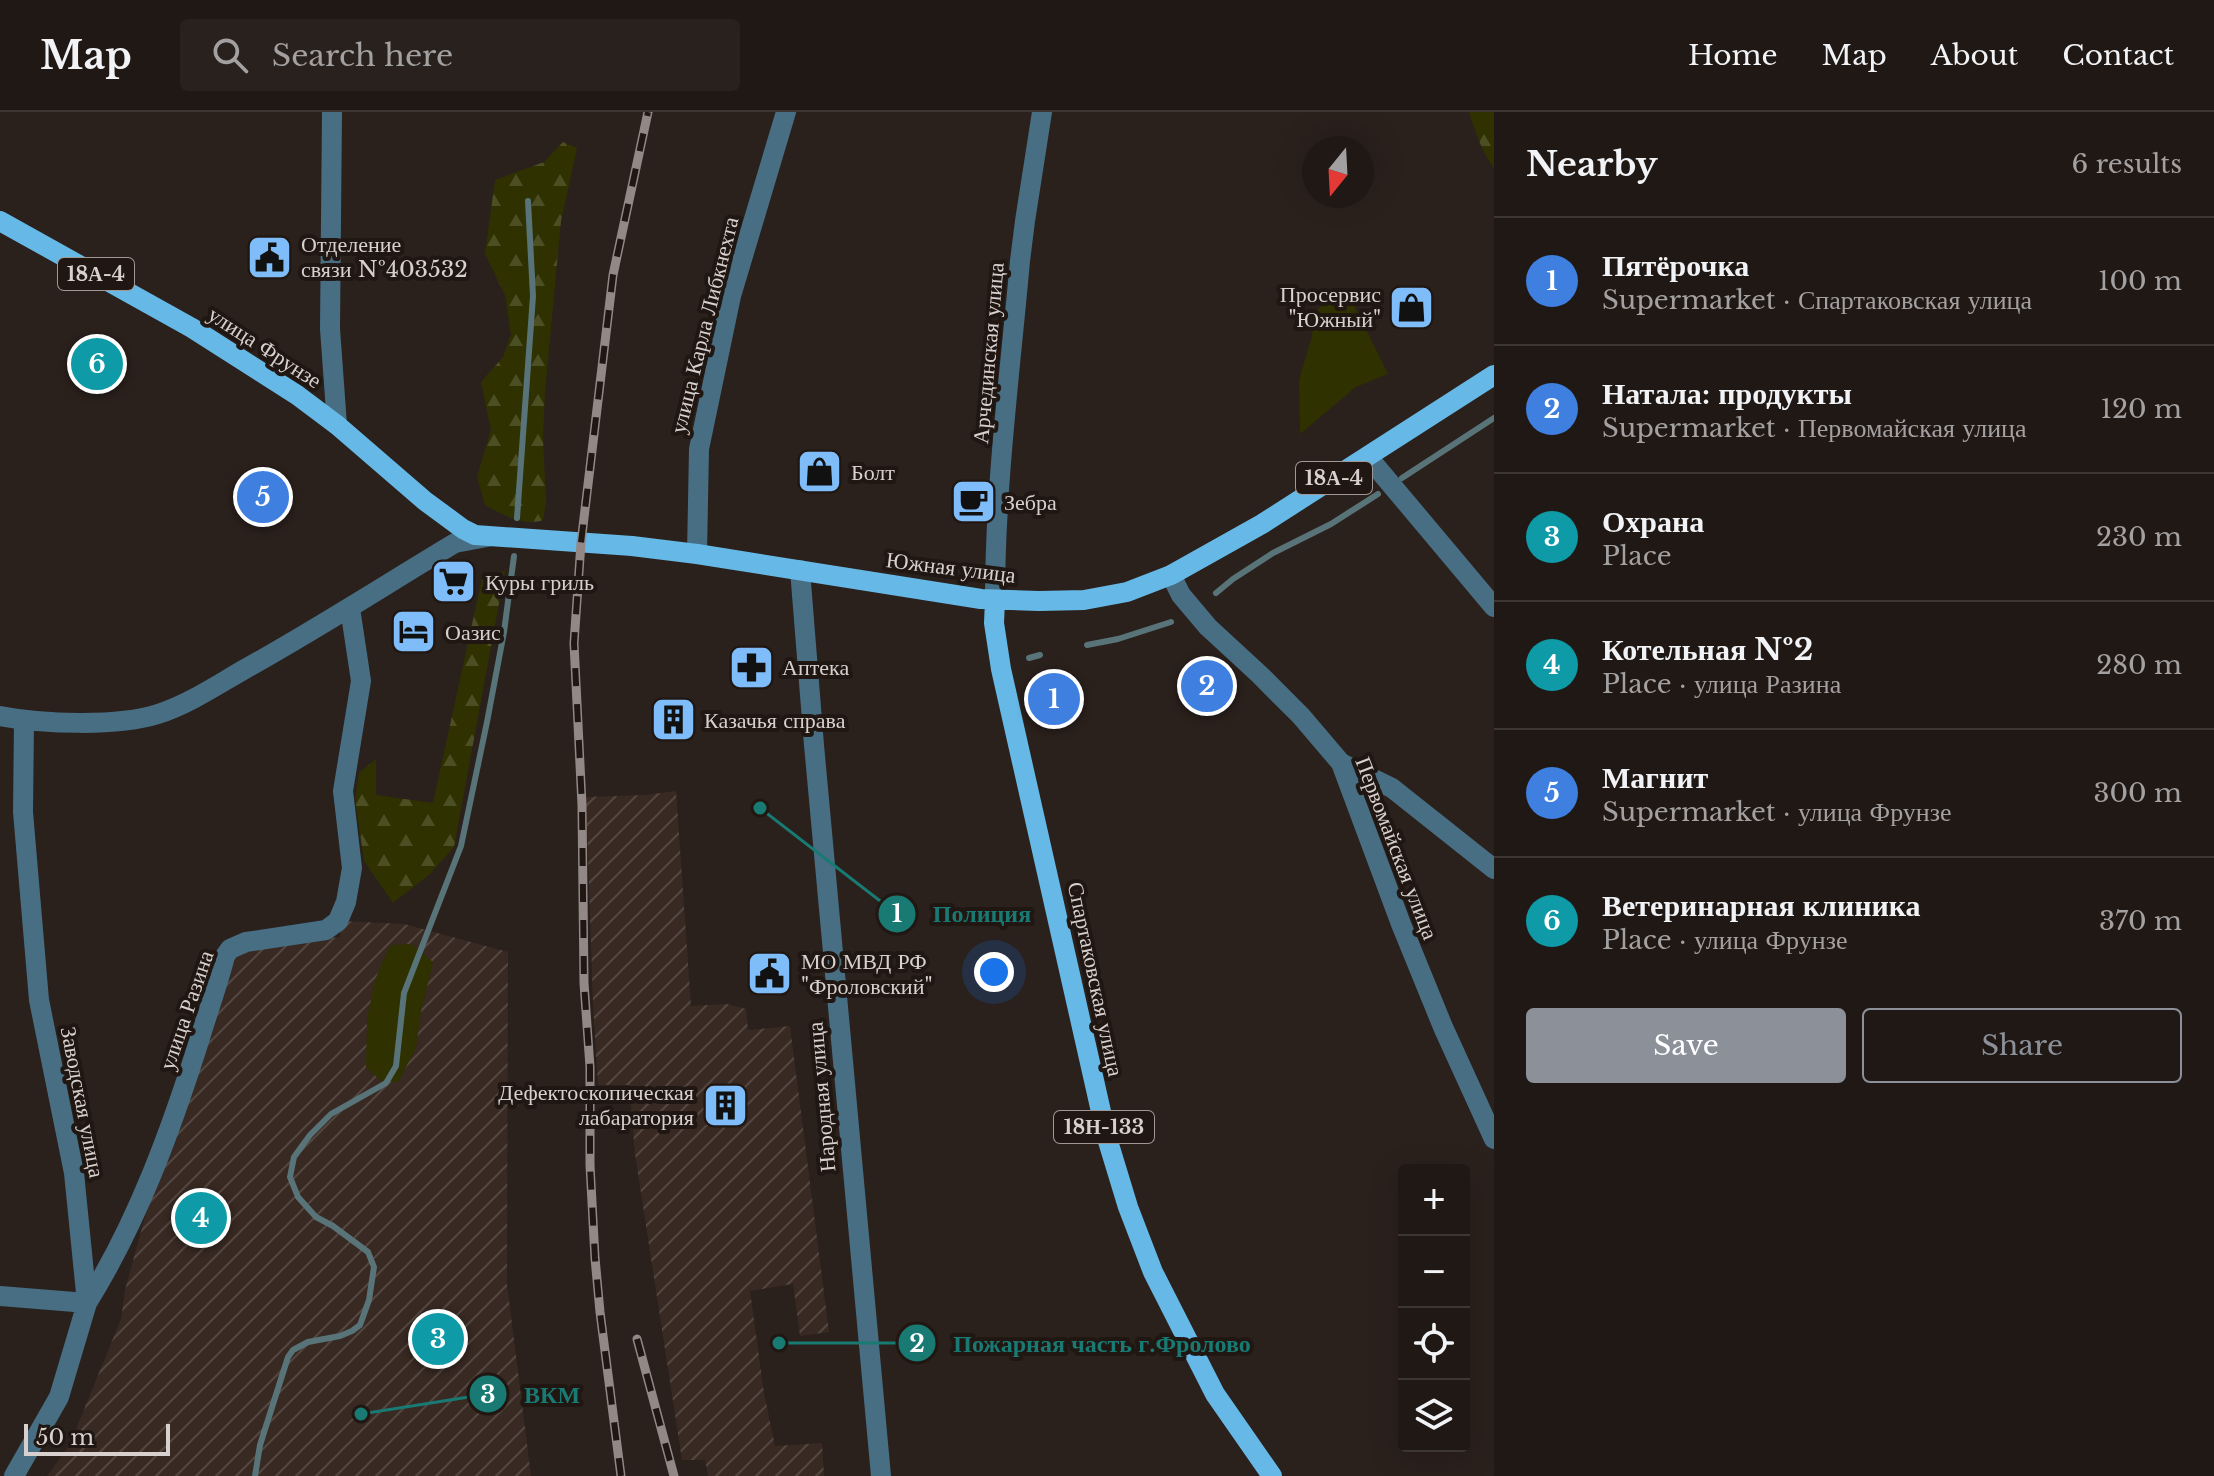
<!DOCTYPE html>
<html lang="en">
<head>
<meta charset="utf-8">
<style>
  body { margin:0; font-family:"Libre Baskerville",serif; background:#28211e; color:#f1f3f6 }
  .controls { position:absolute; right:24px; bottom:24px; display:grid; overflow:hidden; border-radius:8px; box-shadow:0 8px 32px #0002 }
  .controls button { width:72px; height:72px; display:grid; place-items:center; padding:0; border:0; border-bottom:2px solid #3d3734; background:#201815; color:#f1f3f6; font:40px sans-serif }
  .compass { position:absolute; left:1302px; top:24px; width:72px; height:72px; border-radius:50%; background:#201815; box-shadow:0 8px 32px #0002; rotate:198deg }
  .scale { position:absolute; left:24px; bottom:20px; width:146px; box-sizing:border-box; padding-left:8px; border:4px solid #d7d0ce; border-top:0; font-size:22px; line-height:28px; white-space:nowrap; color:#d7d0ce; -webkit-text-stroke:6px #201713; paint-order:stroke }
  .you { position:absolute; left:994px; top:860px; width:28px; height:28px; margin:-20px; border:6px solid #fff; border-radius:50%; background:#1a73e8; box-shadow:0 0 0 12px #1a73e833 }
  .badge { display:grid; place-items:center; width:52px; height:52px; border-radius:50%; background:#8c9099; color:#fff; font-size:26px; font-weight:700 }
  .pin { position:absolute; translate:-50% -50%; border:4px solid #fff; box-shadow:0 2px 8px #0006 }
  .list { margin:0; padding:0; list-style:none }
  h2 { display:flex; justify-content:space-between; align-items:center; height:104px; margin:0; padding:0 32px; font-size:34px }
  h2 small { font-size:26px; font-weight:400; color:#a2a0a0 }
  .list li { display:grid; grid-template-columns:52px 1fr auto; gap:24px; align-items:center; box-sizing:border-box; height:128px; padding:0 32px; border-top:2px solid #3d3734 }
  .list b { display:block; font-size:30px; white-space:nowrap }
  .list p { margin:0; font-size:26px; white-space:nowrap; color:#a2a0a0 }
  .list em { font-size:26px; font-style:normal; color:#a2a0a0 }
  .actions { display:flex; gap:16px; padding:24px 32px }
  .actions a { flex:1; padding:18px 0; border:2px solid #8c9099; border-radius:8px; text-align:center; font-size:28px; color:#8c9099 }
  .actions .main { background:#8c9099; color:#fff }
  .icon { flex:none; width:44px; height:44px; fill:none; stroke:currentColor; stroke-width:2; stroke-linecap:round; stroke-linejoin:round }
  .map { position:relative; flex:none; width:1494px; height:1364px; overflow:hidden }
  header { display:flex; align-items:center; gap:48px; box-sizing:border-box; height:112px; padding:0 40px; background:#201815; border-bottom:2px solid #3d3734 }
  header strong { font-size:38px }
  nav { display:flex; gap:44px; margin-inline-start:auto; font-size:28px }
  .search { width:560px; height:72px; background:#28211e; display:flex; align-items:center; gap:20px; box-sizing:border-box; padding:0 28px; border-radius:8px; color:#a2a0a0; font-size:30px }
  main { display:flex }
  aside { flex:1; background:#201815 }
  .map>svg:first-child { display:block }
  .industrial { fill:url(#industrial-furrows) }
  .grass { fill:#2f3100 }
  .forest { fill:url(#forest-firs) }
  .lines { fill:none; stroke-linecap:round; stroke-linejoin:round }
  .stream { stroke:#587479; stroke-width:6 }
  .minor { stroke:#486e83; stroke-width:20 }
  .major { stroke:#66b9e6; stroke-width:20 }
  .rail-casing { stroke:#928987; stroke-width:9 }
  .rail { stroke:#201713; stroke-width:6; stroke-dasharray:18; stroke-linecap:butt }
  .labels { text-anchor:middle; stroke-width:8; stroke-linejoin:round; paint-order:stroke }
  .shield { fill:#201713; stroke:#a09896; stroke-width:2 }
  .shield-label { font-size:20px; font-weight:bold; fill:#d7d0ce }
  .poi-label { font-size:22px; fill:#d7d0ce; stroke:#201713; text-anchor:start }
  .street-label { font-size:22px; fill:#d7d0ce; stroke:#201713 }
  .leader { fill:none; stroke:#197a73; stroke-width:3 }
  .callout-dot { fill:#197a73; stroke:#201713; stroke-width:3 }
  .mark-label { font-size:24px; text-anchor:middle; font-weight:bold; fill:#fff }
  .callout-label { font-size:24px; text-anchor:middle; font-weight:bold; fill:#197a73; stroke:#201713; stroke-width:8; stroke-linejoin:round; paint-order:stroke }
</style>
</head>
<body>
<header>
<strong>Map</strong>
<div class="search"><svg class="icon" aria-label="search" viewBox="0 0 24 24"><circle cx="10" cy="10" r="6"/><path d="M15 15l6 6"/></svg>Search here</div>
<nav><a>Home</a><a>Map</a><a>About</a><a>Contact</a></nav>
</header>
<main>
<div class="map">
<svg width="1494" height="1364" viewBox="0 0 1494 1364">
  <defs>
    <pattern id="industrial-furrows" width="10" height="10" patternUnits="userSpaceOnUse" patternTransform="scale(2)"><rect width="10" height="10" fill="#382922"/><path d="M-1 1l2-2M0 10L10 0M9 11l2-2" fill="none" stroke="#544741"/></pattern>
    <pattern id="forest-firs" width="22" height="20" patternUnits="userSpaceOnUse" patternTransform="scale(2)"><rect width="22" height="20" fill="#2f3100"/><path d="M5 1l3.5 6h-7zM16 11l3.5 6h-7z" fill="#4c4e24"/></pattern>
  </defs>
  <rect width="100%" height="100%" fill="#2a201c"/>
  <!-- industrial -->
  <path class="industrial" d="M 676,679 L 691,894 L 727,892 L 746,897 L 748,918 L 790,914 L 829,1220 L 800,1224 L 793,1172 L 750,1179 L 764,1281 L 775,1334 L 822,1331 L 824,1364 L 708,1364 L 705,1348 L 682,1348 L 635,1042 L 629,973 L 598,973 L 593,892 L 586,685 L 644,683 Z
    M 342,809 L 404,812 L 508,840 L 507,1172 L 531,1364 L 47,1364 L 69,1334 L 121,1207 L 125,1178 L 149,1090 L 227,858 L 241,836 L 340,825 Z"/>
  <!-- grass -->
  <path class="grass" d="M 1333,184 L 1352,189 L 1388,262 L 1356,275 L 1300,322 L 1299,268 L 1312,224 L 1315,200 Z
    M 411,832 L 433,850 L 421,900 L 416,936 L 398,970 L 381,969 L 366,955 L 367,907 L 375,868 L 390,833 Z"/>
  <!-- forest -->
  <path class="forest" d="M 1469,0 L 1494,0 L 1494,56 C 1482,40 1475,19 1469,0 Z
    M 563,30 L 577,36 L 561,109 L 545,279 L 543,325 L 546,391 L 543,408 C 524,415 501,402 485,393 L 477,365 L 491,318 L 481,270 L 503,245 L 511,223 L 505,183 L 485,142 L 495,68 L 544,50 Z
    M 505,459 L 454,735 L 430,762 L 393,791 L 364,749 L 355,687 L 359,661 L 376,647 L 376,683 L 433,691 L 483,462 Z"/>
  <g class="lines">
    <!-- stream -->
    <path class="stream" d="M 1402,366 L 1494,306
      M 517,406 L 533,184 L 528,89
      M 1216,481 L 1233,467 L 1273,441 L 1331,412 L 1378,382
      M 1087,533 L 1118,527 L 1171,510
      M 1029,546 L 1040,543
      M 255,1364 L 260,1333 L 288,1245 L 293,1238 L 308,1230 L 340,1224 L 352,1219 L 360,1213 L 369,1188 L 374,1155 L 368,1140 L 333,1114 L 316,1105 L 298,1085 L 290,1065 L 294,1045 L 310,1023 L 331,1002 L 386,971 L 396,954 L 404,881 L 461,734 L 487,610 L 504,520 L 514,444"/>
    <!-- minor -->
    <path class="minor" d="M 332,0 L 330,217 L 337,313
      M 1368,345 L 1494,495
      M 697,442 L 699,337 L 731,184 L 786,0
      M 800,458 L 814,633 L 881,1364
      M 1171,463 L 1181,483 L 1208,515 L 1259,562 L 1301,604 L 1341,651 L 1401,812 L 1443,915 L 1494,1027
      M 995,488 C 995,374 1010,261 1020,149 L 1025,109 L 1042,0
      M 0,604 C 42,612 117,615 158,602 C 189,592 217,573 245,557 C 317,517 385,473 455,431 L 487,425
      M 1341,651 L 1392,676 L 1494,757
      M 0,1184 L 87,1191 C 138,1109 171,1018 200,926 C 208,899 218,872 225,844 L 230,837 L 246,830 L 326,818 L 338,809 L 346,790 L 352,756 L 343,679 L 361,569 L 350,496
      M 14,1364 L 59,1285 L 87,1191 L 74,1061 L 39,888 L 23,700 L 24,609"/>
    <!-- major -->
    <path class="major" d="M 0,109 L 192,216 L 297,283 L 337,313 L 425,389 L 463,417 L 475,423 L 632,434 L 697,442 L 981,487 L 1039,489 L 1084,488 L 1127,480 L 1171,463 L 1262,412 L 1494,263
      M 995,488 L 994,511 L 1001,557 L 1107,1026 L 1128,1095 L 1153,1160 L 1215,1282 L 1272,1364"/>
    <defs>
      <path id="rail" d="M 637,1227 L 674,1364
        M 621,1364 L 600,1200 L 595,1146 L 590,1053 L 590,955 L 584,871 L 582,693 L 574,531 L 581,431 L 613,163 L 648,0"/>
    </defs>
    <!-- rail casing -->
    <use href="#rail" class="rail-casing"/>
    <!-- rail -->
    <use href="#rail" class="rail"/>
  </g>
  <!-- icons -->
  <defs>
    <symbol id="civic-square" viewBox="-11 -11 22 22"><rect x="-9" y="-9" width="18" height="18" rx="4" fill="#7ebdf9" stroke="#201713"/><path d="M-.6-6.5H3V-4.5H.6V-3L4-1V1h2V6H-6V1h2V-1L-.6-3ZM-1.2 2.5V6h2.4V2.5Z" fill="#111"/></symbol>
    <symbol id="shop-square" viewBox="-11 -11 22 22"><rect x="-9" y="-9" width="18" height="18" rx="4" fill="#7ebdf9" stroke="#201713"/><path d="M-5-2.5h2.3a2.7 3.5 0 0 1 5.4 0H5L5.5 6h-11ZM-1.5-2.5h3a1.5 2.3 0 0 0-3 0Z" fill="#111"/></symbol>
    <symbol id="cafe-square" viewBox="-11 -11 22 22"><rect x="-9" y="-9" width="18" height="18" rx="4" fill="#7ebdf9" stroke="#201713"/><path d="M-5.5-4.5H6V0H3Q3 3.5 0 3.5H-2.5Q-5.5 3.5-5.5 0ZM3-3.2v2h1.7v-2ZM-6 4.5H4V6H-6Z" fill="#111"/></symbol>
    <symbol id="supermarket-square" viewBox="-11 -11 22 22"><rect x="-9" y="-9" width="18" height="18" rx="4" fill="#7ebdf9" stroke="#201713"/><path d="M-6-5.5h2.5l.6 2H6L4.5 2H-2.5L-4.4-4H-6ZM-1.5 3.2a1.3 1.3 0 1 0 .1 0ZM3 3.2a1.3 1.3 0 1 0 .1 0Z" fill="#111"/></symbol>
    <symbol id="hotel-square" viewBox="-11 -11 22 22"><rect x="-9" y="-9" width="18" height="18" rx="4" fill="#7ebdf9" stroke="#201713"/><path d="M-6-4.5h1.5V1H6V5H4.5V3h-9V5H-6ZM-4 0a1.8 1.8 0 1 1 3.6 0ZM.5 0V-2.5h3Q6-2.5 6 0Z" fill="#111"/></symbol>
    <symbol id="pharmacy-square" viewBox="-11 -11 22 22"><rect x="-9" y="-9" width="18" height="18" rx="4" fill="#7ebdf9" stroke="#201713"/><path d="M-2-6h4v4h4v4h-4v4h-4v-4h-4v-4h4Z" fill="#111"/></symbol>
    <symbol id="building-square" viewBox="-11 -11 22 22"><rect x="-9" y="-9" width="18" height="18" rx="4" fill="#7ebdf9" stroke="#201713"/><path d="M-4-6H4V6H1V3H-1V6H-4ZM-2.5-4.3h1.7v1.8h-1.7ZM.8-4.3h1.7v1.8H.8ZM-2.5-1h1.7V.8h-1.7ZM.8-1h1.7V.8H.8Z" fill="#111"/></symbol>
  </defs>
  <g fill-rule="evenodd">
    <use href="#civic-square" x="244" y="120" width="51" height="51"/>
    <use href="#shop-square" x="1386" y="170" width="51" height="51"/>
    <use href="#shop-square" x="794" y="334" width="51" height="51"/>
    <use href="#cafe-square" x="948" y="364" width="51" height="51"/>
    <use href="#supermarket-square" x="428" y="444" width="51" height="51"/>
    <use href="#hotel-square" x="388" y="494" width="51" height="51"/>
    <use href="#pharmacy-square" x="726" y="530" width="51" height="51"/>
    <use href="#building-square" x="648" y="582" width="51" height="51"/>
    <use href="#civic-square" x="744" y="836" width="51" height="51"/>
    <use href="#building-square" x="700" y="968" width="51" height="51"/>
  </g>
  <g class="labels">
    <!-- shield labels -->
    <g class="shield">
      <rect x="58" y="146" width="76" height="32" rx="6"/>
      <rect x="1296" y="350" width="76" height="32" rx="6"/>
      <rect x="1054" y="999" width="100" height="32" rx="6"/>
    </g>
    <g class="shield-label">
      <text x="96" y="169">18А-4</text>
      <text x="1334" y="373">18А-4</text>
      <text x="1104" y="1022">18Н-133</text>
    </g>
    <!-- poi labels -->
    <g class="poi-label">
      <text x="301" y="140">Отделение<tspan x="301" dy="25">связи №403532</tspan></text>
      <text x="1381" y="190" text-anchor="end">Просервис<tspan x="1381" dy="25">"Южный"</tspan></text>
      <text x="851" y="368">Болт</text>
      <text x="1004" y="398">Зебра</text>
      <text x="485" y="478">Куры гриль</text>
      <text x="445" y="528">Оазис</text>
      <text x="782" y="563">Аптека</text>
      <text x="704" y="616">Казачья справа</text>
      <text x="801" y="857">МО МВД РФ<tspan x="801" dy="25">"Фроловский"</tspan></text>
      <text x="694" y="988" text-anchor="end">Дефектоскопическая<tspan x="694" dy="25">лабаратория</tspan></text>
    </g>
    <!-- street labels -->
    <g class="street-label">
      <text transform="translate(704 213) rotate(-76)" y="8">улица Карла Либкнехта</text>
      <text transform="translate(265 235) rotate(33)" y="8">улица Фрунзе</text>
      <text transform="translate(988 241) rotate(-85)" y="8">Арчединская улица</text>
      <text transform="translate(951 455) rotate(7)" y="8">Южная улица</text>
      <text transform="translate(1397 736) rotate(69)" y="8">Первомайская улица</text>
      <text transform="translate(1096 867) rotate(78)" y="8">Спартаковская улица</text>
      <text transform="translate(186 898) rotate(-71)" y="8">улица Разина</text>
      <text transform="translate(821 985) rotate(-95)" y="8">Народная улица</text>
      <text transform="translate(83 990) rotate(79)" y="8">Заводская улица</text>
    </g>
  </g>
  <!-- callouts -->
  <path class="leader" d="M760 696L897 802M779 1231L917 1231M361 1302L488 1282"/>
  <g class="callout-dot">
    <circle cx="760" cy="696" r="8"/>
    <circle cx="779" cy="1231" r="8"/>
    <circle cx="361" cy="1302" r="8"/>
    <circle cx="897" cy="802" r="20"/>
    <circle cx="917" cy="1231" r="20"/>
    <circle cx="488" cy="1282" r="20"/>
  </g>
  <g class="mark-label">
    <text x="897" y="810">1</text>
    <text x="917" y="1240">2</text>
    <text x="488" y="1291">3</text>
  </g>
  <g class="callout-label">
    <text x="982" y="810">Полиция</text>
    <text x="1102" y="1240">Пожарная часть г.Фролово</text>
    <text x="552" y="1291">ВКМ</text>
  </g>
</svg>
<div class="controls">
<button>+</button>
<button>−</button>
<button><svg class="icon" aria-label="locate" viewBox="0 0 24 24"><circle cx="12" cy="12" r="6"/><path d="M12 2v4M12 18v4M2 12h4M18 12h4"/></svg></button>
<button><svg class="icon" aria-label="layers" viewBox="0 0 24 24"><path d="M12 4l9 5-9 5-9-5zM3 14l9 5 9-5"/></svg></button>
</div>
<svg class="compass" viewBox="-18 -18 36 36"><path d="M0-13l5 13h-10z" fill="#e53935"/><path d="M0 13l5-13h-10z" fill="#a2a0a0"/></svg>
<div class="scale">50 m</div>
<div class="you"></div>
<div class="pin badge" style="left:1054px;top:587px;background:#3f7fe0">1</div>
<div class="pin badge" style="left:1207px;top:574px;background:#3f7fe0">2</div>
<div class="pin badge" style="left:438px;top:1227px;background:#0f9aa8">3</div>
<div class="pin badge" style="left:201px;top:1106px;background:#0f9aa8">4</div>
<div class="pin badge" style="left:263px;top:385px;background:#3f7fe0">5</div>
<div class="pin badge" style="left:97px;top:252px;background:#0f9aa8">6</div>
</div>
<aside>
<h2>Nearby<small>6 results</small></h2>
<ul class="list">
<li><span class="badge" style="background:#3f7fe0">1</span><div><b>Пятёрочка</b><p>Supermarket · Спартаковская улица</p></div><em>100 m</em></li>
<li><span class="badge" style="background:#3f7fe0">2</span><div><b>Натала: продукты</b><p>Supermarket · Первомайская улица</p></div><em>120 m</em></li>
<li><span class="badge" style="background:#0f9aa8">3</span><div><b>Охрана</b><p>Place</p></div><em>230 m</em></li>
<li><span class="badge" style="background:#0f9aa8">4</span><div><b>Котельная №2</b><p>Place · улица Разина</p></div><em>280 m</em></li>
<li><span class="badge" style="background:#3f7fe0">5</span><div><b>Магнит</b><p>Supermarket · улица Фрунзе</p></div><em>300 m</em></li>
<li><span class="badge" style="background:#0f9aa8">6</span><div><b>Ветеринарная клиника</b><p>Place · улица Фрунзе</p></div><em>370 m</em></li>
</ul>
<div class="actions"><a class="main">Save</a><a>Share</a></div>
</aside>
</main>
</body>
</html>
